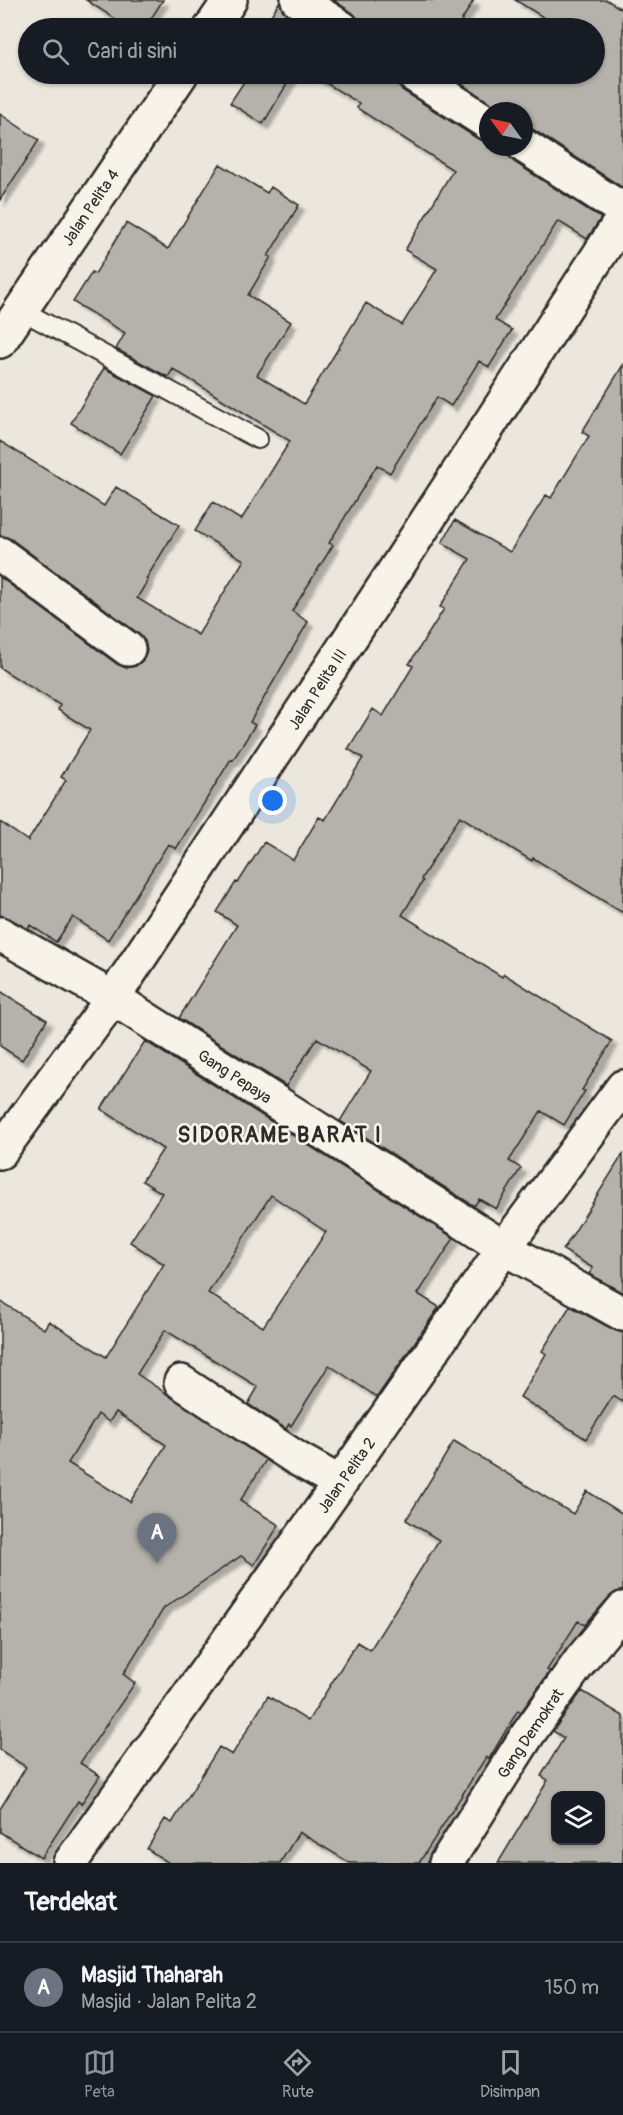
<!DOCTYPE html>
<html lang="id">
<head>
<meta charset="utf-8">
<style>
  body { margin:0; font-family:Pangolin,sans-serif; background:#20242c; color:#f1f3f6 }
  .controls { position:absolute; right:18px; bottom:18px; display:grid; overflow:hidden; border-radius:12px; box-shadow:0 2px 4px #0004 }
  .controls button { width:54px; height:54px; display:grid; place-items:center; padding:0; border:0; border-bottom:2px solid #363941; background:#171b24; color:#f1f3f6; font:30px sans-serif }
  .compass { position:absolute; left:479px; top:102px; width:54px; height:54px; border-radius:50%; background:#171b24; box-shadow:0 2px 4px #0004; rotate:303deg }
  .you { position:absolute; left:273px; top:801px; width:21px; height:21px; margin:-15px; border:4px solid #fff; border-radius:50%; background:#1a73e8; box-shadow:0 0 0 9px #1a73e833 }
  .badge { display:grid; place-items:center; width:39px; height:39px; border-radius:50%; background:#8c9099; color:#fff; font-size:20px; font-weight:700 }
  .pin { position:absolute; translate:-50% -50px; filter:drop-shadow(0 2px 3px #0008) }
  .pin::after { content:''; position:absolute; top:32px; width:21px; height:18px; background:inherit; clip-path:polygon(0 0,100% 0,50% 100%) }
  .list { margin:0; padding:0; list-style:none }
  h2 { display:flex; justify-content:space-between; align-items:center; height:78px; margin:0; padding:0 24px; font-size:26px }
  h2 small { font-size:20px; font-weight:400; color:#9ea1a6 }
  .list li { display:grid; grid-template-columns:39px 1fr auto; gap:18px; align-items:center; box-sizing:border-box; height:90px; padding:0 24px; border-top:2px solid #363941 }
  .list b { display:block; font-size:22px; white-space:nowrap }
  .list p { margin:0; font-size:20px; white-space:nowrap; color:#9ea1a6 }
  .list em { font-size:20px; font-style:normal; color:#9ea1a6 }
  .icon { flex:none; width:33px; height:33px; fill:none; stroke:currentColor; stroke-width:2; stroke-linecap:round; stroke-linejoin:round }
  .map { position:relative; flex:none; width:623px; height:1863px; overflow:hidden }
  .search { position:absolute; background:#171b24; box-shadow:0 2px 4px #0004; left:18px; right:18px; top:18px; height:66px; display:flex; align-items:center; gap:15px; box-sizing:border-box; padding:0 21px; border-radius:33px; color:#9ea1a6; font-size:22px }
  .sheet { height:168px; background:#171b24 }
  nav { display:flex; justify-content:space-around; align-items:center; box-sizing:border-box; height:84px; border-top:2px solid #363941; background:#171b24; font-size:16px; color:#9ea1a6 }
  nav a { display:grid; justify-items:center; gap:3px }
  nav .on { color:#8c9099 }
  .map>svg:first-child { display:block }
  .building { fill:#b5b2ab; stroke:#2b2b2b; stroke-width:1.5; fill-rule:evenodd; filter:url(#shadow) }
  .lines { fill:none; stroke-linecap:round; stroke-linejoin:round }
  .lane-casing { stroke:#2b2b2b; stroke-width:22 }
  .street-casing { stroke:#2b2b2b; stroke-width:38 }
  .secondary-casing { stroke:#2b2b2b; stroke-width:38 }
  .lane { stroke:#f7f3e8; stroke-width:18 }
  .street { stroke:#f7f3e8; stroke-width:33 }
  .secondary { stroke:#f7f3e8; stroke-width:33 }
  .labels { text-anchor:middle; stroke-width:5; stroke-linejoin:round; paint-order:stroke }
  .street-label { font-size:16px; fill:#2b2b2b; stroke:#f7f3e8 }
  .district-label { font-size:22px; font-weight:bold; letter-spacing:1.5px; fill:#2b2b2b; stroke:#f7f3e8 }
</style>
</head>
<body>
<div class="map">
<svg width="623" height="1863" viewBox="0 0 623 1863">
  <defs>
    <filter id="shadow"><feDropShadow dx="5.5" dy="5.5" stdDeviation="1.5" flood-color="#0004"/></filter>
  </defs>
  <rect width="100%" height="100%" fill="#ebe7dd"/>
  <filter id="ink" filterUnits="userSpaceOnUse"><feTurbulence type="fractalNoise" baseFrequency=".0167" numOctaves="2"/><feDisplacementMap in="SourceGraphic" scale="12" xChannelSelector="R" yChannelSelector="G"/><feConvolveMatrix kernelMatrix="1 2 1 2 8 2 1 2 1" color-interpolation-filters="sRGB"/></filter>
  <g filter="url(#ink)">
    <!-- building -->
    <path class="building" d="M 86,0 L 163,0 L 145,28 L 129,28 Z
      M 333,0 L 474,0 L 457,28 L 361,28 L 359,20 L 353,13 Z
      M 515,0 L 607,0 L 623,10 L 623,188 L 534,130 L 524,127 L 524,111 L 502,111 L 452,78 L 455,74 L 594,74 L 594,28 L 561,28 Z
      M 280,1 L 282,9 L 287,15 L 308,28 L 263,28 Z
      M 249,74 L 293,74 L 263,124 L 230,103 Z
      M 311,74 L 388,74 L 394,77 L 396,83 L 402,90 L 478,139 L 488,142 L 488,147 L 506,147 L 508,155 L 514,162 L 601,218 L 587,239 L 558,221 L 495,320 L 512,330 L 489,367 L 479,361 L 451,406 L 437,397 L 390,473 L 377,465 L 329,543 L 333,545 L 292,611 L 308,622 L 250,722 L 255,725 L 233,760 L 231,759 L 176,849 L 168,844 L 108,940 L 73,917 L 56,942 L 30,925 L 28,929 L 9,918 L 0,915 L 0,822 L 28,841 L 66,780 L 61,777 L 90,730 L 58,710 L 60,705 L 0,668 L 0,577 L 117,664 L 126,668 L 136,666 L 143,660 L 147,651 L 145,641 L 139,634 L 11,539 L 0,536 L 0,441 L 104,506 L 116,487 L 179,525 L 146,579 L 148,580 L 137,598 L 198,635 L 244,560 L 195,531 L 213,502 L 241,520 L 290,441 L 173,369 L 168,377 L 116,349 L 125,333 L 73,302 L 92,272 L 95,274 L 126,223 L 168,249 L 220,164 L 267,193 L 271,187 L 299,205 L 268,256 L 271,257 L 248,295 L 291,322 L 257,375 L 304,404 L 366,303 L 402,325 L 437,269 L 405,250 L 453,170 L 357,108 L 359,103 Z
      M 0,114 L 39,140 L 0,200 Z
      M 623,365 L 623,913 L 533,858 L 532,861 L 460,816 L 421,879 L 423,881 L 402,915 L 502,977 L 504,974 L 612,1041 L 582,1090 L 585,1091 L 564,1125 L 541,1111 L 509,1161 L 521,1168 L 496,1209 L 479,1199 L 474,1206 L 340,1121 L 371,1071 L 317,1038 L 286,1086 L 179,1018 L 237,925 L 217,912 L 236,882 L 238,883 L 264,842 L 293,860 L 319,817 L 325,820 L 363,758 L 348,749 L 373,709 L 383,716 L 413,666 L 409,664 L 444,609 L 440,607 L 470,559 L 442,543 L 455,520 L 510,552 L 546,495 L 551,498 L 589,436 L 582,432 Z
      M 104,368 L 156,396 L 120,454 L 71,423 Z
      M 0,991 L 47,1020 L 22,1060 L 0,1046 Z
      M 145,1041 L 454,1238 L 418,1294 L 439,1307 L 377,1397 L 329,1365 L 291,1426 L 289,1424 L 286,1429 L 248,1404 L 258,1387 L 165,1330 L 137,1374 L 266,1460 L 240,1501 L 279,1525 L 254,1565 L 241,1556 L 164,1608 L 123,1674 L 135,1683 L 80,1763 L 100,1776 L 81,1804 L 78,1801 L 41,1858 L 0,1832 L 0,1809 L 26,1767 L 0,1750 L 0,1301 L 44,1329 L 49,1321 L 106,1357 L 164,1264 L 130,1242 L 162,1193 L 142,1181 L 163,1149 L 101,1109 ZM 271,1195 L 326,1232 L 263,1327 L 208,1293 ZM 116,1412 L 166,1445 L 130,1502 L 68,1463 L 98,1414 L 109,1422 Z
      M 623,1154 L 623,1293 L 589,1274 L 593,1268 L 563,1250 Z
      M 570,1306 L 614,1330 L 623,1333 L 623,1402 L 613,1396 L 586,1439 L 520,1397 L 546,1354 L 542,1351 Z
      M 454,1441 L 573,1514 L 587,1491 L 623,1514 L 623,1591 L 616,1592 L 609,1597 L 585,1625 L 578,1621 L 547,1670 L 550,1671 L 521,1712 L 518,1710 L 489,1759 L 486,1757 L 419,1863 L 350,1863 L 299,1832 L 280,1863 L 169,1863 L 147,1849 L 165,1819 L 172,1823 L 219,1747 L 232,1755 L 268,1696 L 308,1721 L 357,1642 L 370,1650 L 439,1540 L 406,1520 Z
      M 582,1691 L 623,1716 L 623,1863 L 498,1863 L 548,1780 L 541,1776 L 564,1738 L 553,1731 ZM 555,1796 L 600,1796 L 600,1840 L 555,1840 Z"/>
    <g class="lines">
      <defs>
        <path id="lane" d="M 21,310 L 258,439"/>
        <path id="street" d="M 298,0 L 342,28
          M 412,74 L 488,123
          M 524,146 L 623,210
          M 0,554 L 128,649
          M 0,934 L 113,998 L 504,1248 L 623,1314
          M 0,1152 L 113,998 L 399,564 L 623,218
          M 181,1382 L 296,1458 L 340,1483
          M 70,1863 L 340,1483 L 504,1248 L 623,1087
          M 446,1863 L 528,1734 L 581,1660 L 623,1609"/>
        <path id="secondary" d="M 211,28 L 230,0
          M 0,341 L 181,74"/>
      </defs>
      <!-- lane casing -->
      <use href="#lane" class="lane-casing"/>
      <!-- street casing -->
      <use href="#street" class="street-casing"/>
      <!-- secondary casing -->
      <use href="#secondary" class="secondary-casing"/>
      <!-- lane -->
      <use href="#lane" class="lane"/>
      <!-- street -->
      <use href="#street" class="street"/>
      <!-- secondary -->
      <use href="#secondary" class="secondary"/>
    </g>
  </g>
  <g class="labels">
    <!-- street labels -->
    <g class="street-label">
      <text transform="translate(90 207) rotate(-56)" y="6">Jalan Pelita 4</text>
      <text transform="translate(317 689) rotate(-57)" y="6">Jalan Pelita III</text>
      <text transform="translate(235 1076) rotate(33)" y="6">Gang Pepaya</text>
      <text transform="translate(346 1475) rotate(-55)" y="6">Jalan Pelita 2</text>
      <text transform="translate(530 1733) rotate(-56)" y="6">Gang Demokrat</text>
    </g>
    <!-- district labels -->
    <g class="district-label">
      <text x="280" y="1142">SIDORAME BARAT I</text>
    </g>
  </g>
</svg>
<div class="controls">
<button><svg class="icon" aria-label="layers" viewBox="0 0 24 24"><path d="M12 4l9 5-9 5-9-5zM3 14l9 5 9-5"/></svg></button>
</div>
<svg class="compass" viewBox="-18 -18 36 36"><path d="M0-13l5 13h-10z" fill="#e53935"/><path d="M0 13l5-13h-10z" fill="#9ea1a6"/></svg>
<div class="you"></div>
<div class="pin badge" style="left:157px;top:1563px;background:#6b7280">A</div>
<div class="search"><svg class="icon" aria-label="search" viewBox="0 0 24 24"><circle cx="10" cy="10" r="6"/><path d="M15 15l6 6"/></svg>Cari di sini</div>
</div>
<section class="sheet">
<h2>Terdekat<small></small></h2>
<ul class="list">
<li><span class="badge" style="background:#6b7280">A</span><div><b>Masjid Thaharah</b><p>Masjid · Jalan Pelita 2</p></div><em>150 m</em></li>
</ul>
</section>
<nav>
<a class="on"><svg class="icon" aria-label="map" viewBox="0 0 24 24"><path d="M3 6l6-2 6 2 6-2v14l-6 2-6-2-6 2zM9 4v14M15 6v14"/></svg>Peta</a>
<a><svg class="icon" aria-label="directions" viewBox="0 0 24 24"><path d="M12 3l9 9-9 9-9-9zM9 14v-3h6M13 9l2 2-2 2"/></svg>Rute</a>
<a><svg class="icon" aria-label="saved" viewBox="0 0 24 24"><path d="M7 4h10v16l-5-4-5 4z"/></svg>Disimpan</a>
</nav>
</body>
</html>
